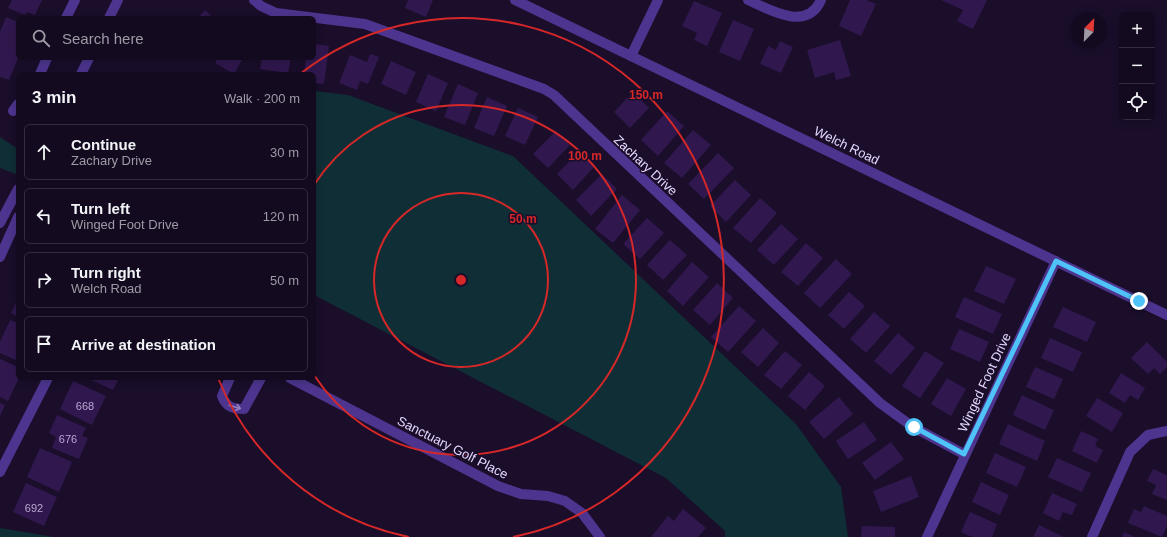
<!DOCTYPE html>
<html lang="en">
<head>
<meta charset="utf-8">
<style>
  body { margin:0; font-family:Arial,sans-serif; background:#21182d; color:#f1f3f6 }
  .controls { position:absolute; right:12px; top:12px; display:grid; overflow:hidden; border-radius:6px; box-shadow:0 2px 10px #0003 }
  .controls button { width:36px; height:36px; display:grid; place-items:center; padding:0; border:0; border-bottom:1px solid #332b3e; background:#140a20; color:#f1f3f6; font:20px sans-serif }
  .compass { position:absolute; left:1071px; top:12px; width:36px; height:36px; border-radius:50%; background:#140a20; box-shadow:0 2px 10px #0003; rotate:24deg }
  .stop { position:absolute; width:12px; height:12px; margin:-9px; border:3px solid #4fc3f7; border-radius:50%; background:#fff }
  .stop.end { background:#4fc3f7; border-color:#fff; box-shadow:0 1px 4px #0008 }
  .list { margin:0; padding:0; list-style:none }
  h2 { display:flex; justify-content:space-between; align-items:center; height:52px; margin:0; padding:0 16px; font-size:17px }
  h2 small { font-size:13px; font-weight:400; color:#9d9aa5 }
  .list li { display:grid; grid-template-columns:26px 1fr auto; gap:12px; align-items:center; box-sizing:border-box; height:56px; margin:0 8px 8px; padding:0 8px; border:1px solid #332b3e; border-radius:6px }
  .list b { display:block; font-size:15px; white-space:nowrap }
  .list p { margin:0; font-size:13px; white-space:nowrap; color:#9d9aa5 }
  .list em { font-size:13px; font-style:normal; color:#9d9aa5 }
  .icon { flex:none; width:22px; height:22px; fill:none; stroke:currentColor; stroke-width:2; stroke-linecap:round; stroke-linejoin:round }
  .map { position:relative; flex:none; width:1167px; height:537px; overflow:hidden }
  .search { position:absolute; background:#140a20; box-shadow:0 2px 10px #0003; left:16px; top:16px; width:300px; height:44px; display:flex; align-items:center; gap:10px; box-sizing:border-box; padding:0 14px; border-radius:6px; color:#9d9aa5; font-size:15px }
  .panel { position:absolute; background:#140a20; box-shadow:0 2px 10px #0003; left:16px; top:72px; width:300px; height:308px; border-radius:6px }
  .map>svg:first-child { display:block }
  .green { fill:#102e36 }
  .building { fill:#30184e }
  .lines { fill:none; stroke-linecap:round; stroke-linejoin:round }
  .minor { stroke:#4d358f; stroke-width:10 }
  .tertiary { stroke:#4d358f; stroke-width:10 }
  .oneway { stroke:#927ec1 }
  .route { stroke:#4fc3f7; stroke-width:5 }
  .ring { fill:none; stroke:#d62828; stroke-width:2 }
  .labels { text-anchor:middle; stroke-width:3; stroke-linejoin:round; paint-order:stroke }
  .number-label { font-size:11px; fill:#b8a8d3 }
  .street-label { font-size:13px; fill:#e6d8ff; stroke:#1a0e2b }
  .centre { fill:#d62828; stroke:#1a0e2b; stroke-width:2 }
  .ring-label { font-size:12px; text-anchor:middle; font-weight:bold; fill:#d62828; stroke:#1a0e2b; stroke-width:3; stroke-linejoin:round; paint-order:stroke }
</style>
</head>
<body>
<div class="map">
<svg width="1167" height="537" viewBox="0 0 1167 537">
  <rect width="100%" height="100%" fill="#1a0e2b"/>
  <!-- green -->
  <path class="green" d="M 314,91 L 348,95 L 513,156 L 796,424 L 841,487 L 848,537 L 725,537 L 725,531 L 666,478 L 314,295 Z
    M 0,137 L 18,149 L 18,175 L 0,168 Z
    M 0,528 L 54,537 L 0,537 Z"/>
  <!-- building -->
  <path class="building" d="M 12,0 L 42,0 L 35,15 L 27,12 L 25,15 L 8,8 Z
    M 408,0 L 433,0 L 426,17 L 405,8 Z
    M 850,0 L 866,0 L 876,4 L 861,36 L 839,26 Z
    M 941,0 L 987,0 L 973,29 L 957,21 L 963,10 Z
    M 694,1 L 722,13 L 707,46 L 694,40 L 697,33 L 682,26 Z
    M 205,10 L 213,18 L 198,18 Z
    M 6,17 L 18,22 L 18,58 L 9,80 L 0,77 L 0,32 Z
    M 733,20 L 754,29 L 740,61 L 719,52 Z
    M 840,40 L 851,76 L 836,80 L 834,72 L 815,78 L 807,50 Z
    M 780,41 L 793,47 L 781,73 L 760,64 L 768,46 L 776,50 Z
    M 314,44 L 329,46 L 324,84 L 314,83 L 314,74 L 304,73 L 306,58 L 314,58 Z
    M 370,54 L 379,57 L 368,84 L 360,81 L 357,90 L 339,83 L 350,55 L 367,62 Z
    M 218,58 L 243,58 L 234,74 L 215,63 Z
    M 262,58 L 291,58 L 288,73 L 260,69 Z
    M 391,61 L 416,72 L 406,95 L 381,84 Z
    M 428,74 L 448,83 L 436,111 L 416,102 Z
    M 458,84 L 478,93 L 465,125 L 444,117 Z
    M 633,92 L 649,108 L 630,128 L 614,112 Z
    M 487,97 L 507,106 L 494,136 L 474,128 Z
    M 518,108 L 538,117 L 525,145 L 505,136 Z
    M 667,111 L 684,126 L 658,156 L 641,140 Z
    M 693,130 L 711,145 L 682,178 L 664,163 Z
    M 556,131 L 570,145 L 548,168 L 533,154 Z
    M 579,152 L 594,167 L 573,190 L 557,174 Z
    M 718,153 L 734,168 L 704,199 L 688,184 Z
    M 602,174 L 617,189 L 591,216 L 576,200 Z
    M 735,180 L 751,195 L 726,222 L 710,206 Z
    M 622,195 L 640,210 L 613,243 L 595,229 Z
    M 760,198 L 777,213 L 751,243 L 733,228 Z
    M 647,218 L 664,233 L 640,259 L 623,244 Z
    M 781,224 L 798,239 L 774,265 L 757,250 Z
    M 670,240 L 687,255 L 663,280 L 647,265 Z
    M 806,243 L 823,258 L 798,286 L 781,272 Z
    M 836,259 L 852,274 L 820,308 L 804,293 Z
    M 692,262 L 709,277 L 683,306 L 667,291 Z
    M 986,266 L 1016,279 L 1004,304 L 974,291 Z
    M 717,283 L 733,298 L 710,325 L 693,310 Z
    M 849,292 L 865,306 L 844,329 L 828,315 Z
    M 964,297 L 1002,314 L 993,334 L 955,317 Z
    M 18,298 L 18,317 L 11,313 Z
    M 739,306 L 756,321 L 728,352 L 711,337 Z
    M 1063,307 L 1096,322 L 1087,342 L 1053,327 Z
    M 874,312 L 890,326 L 866,353 L 850,339 Z
    M 10,320 L 18,323 L 18,361 L 0,353 L 0,342 Z
    M 763,328 L 779,343 L 758,367 L 741,352 Z
    M 959,329 L 989,342 L 980,362 L 950,349 Z
    M 898,333 L 915,348 L 891,375 L 874,361 Z
    M 1050,338 L 1082,352 L 1073,372 L 1041,358 Z
    M 1147,342 L 1167,362 L 1167,367 L 1160,374 L 1154,368 L 1148,374 L 1131,358 Z
    M 785,351 L 802,365 L 781,389 L 764,375 Z
    M 925,351 L 944,363 L 920,398 L 902,386 Z
    M 0,359 L 18,367 L 19,378 L 8,401 L 0,397 Z
    M 1035,367 L 1063,379 L 1054,399 L 1026,387 Z
    M 809,372 L 825,386 L 805,410 L 788,396 Z
    M 1121,373 L 1145,388 L 1138,400 L 1130,395 L 1125,403 L 1109,393 Z
    M 87,378 L 119,378 L 113,390 Z
    M 947,378 L 966,389 L 951,416 L 931,404 Z
    M 73,381 L 106,396 L 92,425 L 60,409 Z
    M 1022,395 L 1054,410 L 1045,430 L 1013,415 Z
    M 839,397 L 853,414 L 824,439 L 809,422 Z
    M 1097,398 L 1123,413 L 1112,432 L 1086,416 Z
    M 0,403 L 5,405 L 0,416 Z
    M 57,415 L 86,428 L 82,436 L 88,438 L 79,459 L 52,448 L 56,437 L 49,433 Z
    M 864,422 L 877,440 L 848,459 L 836,441 Z
    M 1008,424 L 1045,441 L 1037,461 L 999,444 Z
    M 1081,431 L 1098,439 L 1095,446 L 1103,450 L 1097,463 L 1072,451 Z
    M 891,442 L 904,459 L 875,480 L 862,463 Z
    M 40,448 L 72,462 L 59,492 L 27,477 Z
    M 995,453 L 1026,467 L 1017,487 L 986,473 Z
    M 1057,458 L 1091,473 L 1082,492 L 1048,477 Z
    M 1153,469 L 1167,475 L 1167,500 L 1152,494 L 1156,485 L 1147,481 Z
    M 911,476 L 919,497 L 881,512 L 873,491 Z
    M 981,482 L 1009,495 L 1000,515 L 972,502 Z
    M 26,483 L 57,497 L 44,526 L 13,512 Z
    M 1052,493 L 1077,504 L 1072,515 L 1063,512 L 1059,521 L 1043,513 Z
    M 1144,506 L 1167,516 L 1167,526 L 1162,537 L 1128,523 L 1134,509 L 1141,512 Z
    M 683,509 L 706,528 L 698,537 L 651,537 L 668,516 L 674,521 Z
    M 970,512 L 997,524 L 992,537 L 972,537 L 961,532 Z
    M 1039,525 L 1064,537 L 1033,537 Z
    M 862,526 L 895,527 L 895,537 L 861,537 Z
    M 1124,532 L 1135,537 L 1122,537 Z"/>
  <g class="lines">
    <!-- minor -->
    <path class="minor" d="M 254,0 L 261,6 L 276,13 L 365,24 L 544,89 L 554,95 L 880,403 L 913,427 L 964,454
      M 748,0 C 770,10 807,32 821,0
      M 66,18 L 75,0
      M 631,56 L 658,0
      M 40,74 L 47,58
      M 13,111 L 18,104
      M 230,378 L 222,396 C 226,407 233,409 244,409 L 261,378
      M 290,378 L 498,486 L 521,494 L 548,496 L 565,501 L 582,513 L 600,537
      M 0,472 L 48,378
      M 927,537 L 1056,261
      M 1092,537 L 1130,452 L 1148,435 L 1167,431"/>
    <!-- tertiary -->
    <path class="tertiary" d="M 515,0 L 1167,315
      M 109,18 L 118,0
      M 81,74 L 89,58
      M 0,223 L 18,189
      M 0,257 L 18,217"/>
  </g>
  <!-- one-way arrows -->
  <defs><path id="oneway-shaft" d="M-6 0H5M1.5-3L5.5 0L1.5 3" fill="none" stroke-width="1.6" stroke-linecap="round" stroke-linejoin="round"/></defs>
  <use class="oneway" href="#oneway-shaft" transform="translate(235 407) rotate(16)"/>
  <g class="lines">
    <!-- route -->
    <path class="route" d="M 914,427 L 964,454 L 1056,261 L 1139,301"/>
  </g>
  <!-- distance rings -->
  <g class="ring">
    <circle cx="461" cy="280" r="87"/>
    <path d="M314 185A175 175 0 1 1 314 375"/>
    <path d="M409 537A262 262 0 0 1 218 378M300 74A262 262 0 1 1 513 537"/>
  </g>
  <g class="labels">
    <!-- number labels -->
    <g class="number-label">
      <text x="85" y="410">668</text>
      <text x="68" y="443">676</text>
      <text x="34" y="512">692</text>
    </g>
    <!-- street labels -->
    <g class="street-label">
      <text transform="translate(847 145) rotate(26)" y="5">Welch Road</text>
      <text transform="translate(646 165) rotate(43)" y="5">Zachary Drive</text>
      <text transform="translate(984 382) rotate(-65)" y="5">Winged Foot Drive</text>
      <text transform="translate(453 447) rotate(27)" y="5">Sanctuary Golf Place</text>
    </g>
  </g>
  <circle cx="461" cy="280" r="6" class="centre"/>
  <g class="ring-label">
    <text x="646" y="99">150 m</text>
    <text x="585" y="160">100 m</text>
    <text x="523" y="223">50 m</text>
  </g>
</svg>
<div class="controls">
<button>+</button>
<button>−</button>
<button><svg class="icon" aria-label="locate" viewBox="0 0 24 24"><circle cx="12" cy="12" r="6"/><path d="M12 2v4M12 18v4M2 12h4M18 12h4"/></svg></button>
</div>
<svg class="compass" viewBox="-18 -18 36 36"><path d="M0-13l5 13h-10z" fill="#e53935"/><path d="M0 13l5-13h-10z" fill="#9d9aa5"/></svg>
<div class="stop" style="left:914px;top:427px"></div>
<div class="stop end" style="left:1139px;top:301px"></div>
<div class="search"><svg class="icon" aria-label="search" viewBox="0 0 24 24"><circle cx="10" cy="10" r="6"/><path d="M15 15l6 6"/></svg>Search here</div>
<section class="panel">
<h2>3 min<small>Walk · 200 m</small></h2>
<ul class="list">
<li><svg class="icon" aria-label="ahead" viewBox="0 0 24 24"><path d="M12 20V5M6 11l6-6 6 6"/></svg><div><b>Continue</b><p>Zachary Drive</p></div><em>30 m</em></li>
<li><svg class="icon" aria-label="left" viewBox="0 0 24 24"><path d="M17 20v-9H6M10 6l-5 5 5 5"/></svg><div><b>Turn left</b><p>Winged Foot Drive</p></div><em>120 m</em></li>
<li><svg class="icon" aria-label="right" viewBox="0 0 24 24"><path d="M7 20v-9h11M14 6l5 5-5 5"/></svg><div><b>Turn right</b><p>Welch Road</p></div><em>50 m</em></li>
<li><svg class="icon" aria-label="arrive" viewBox="0 0 24 24"><path d="M6 21V4h12l-3 4 3 4H6"/></svg><div><b>Arrive at destination</b></div></li>
</ul>
</section>
</div>
</body>
</html>
